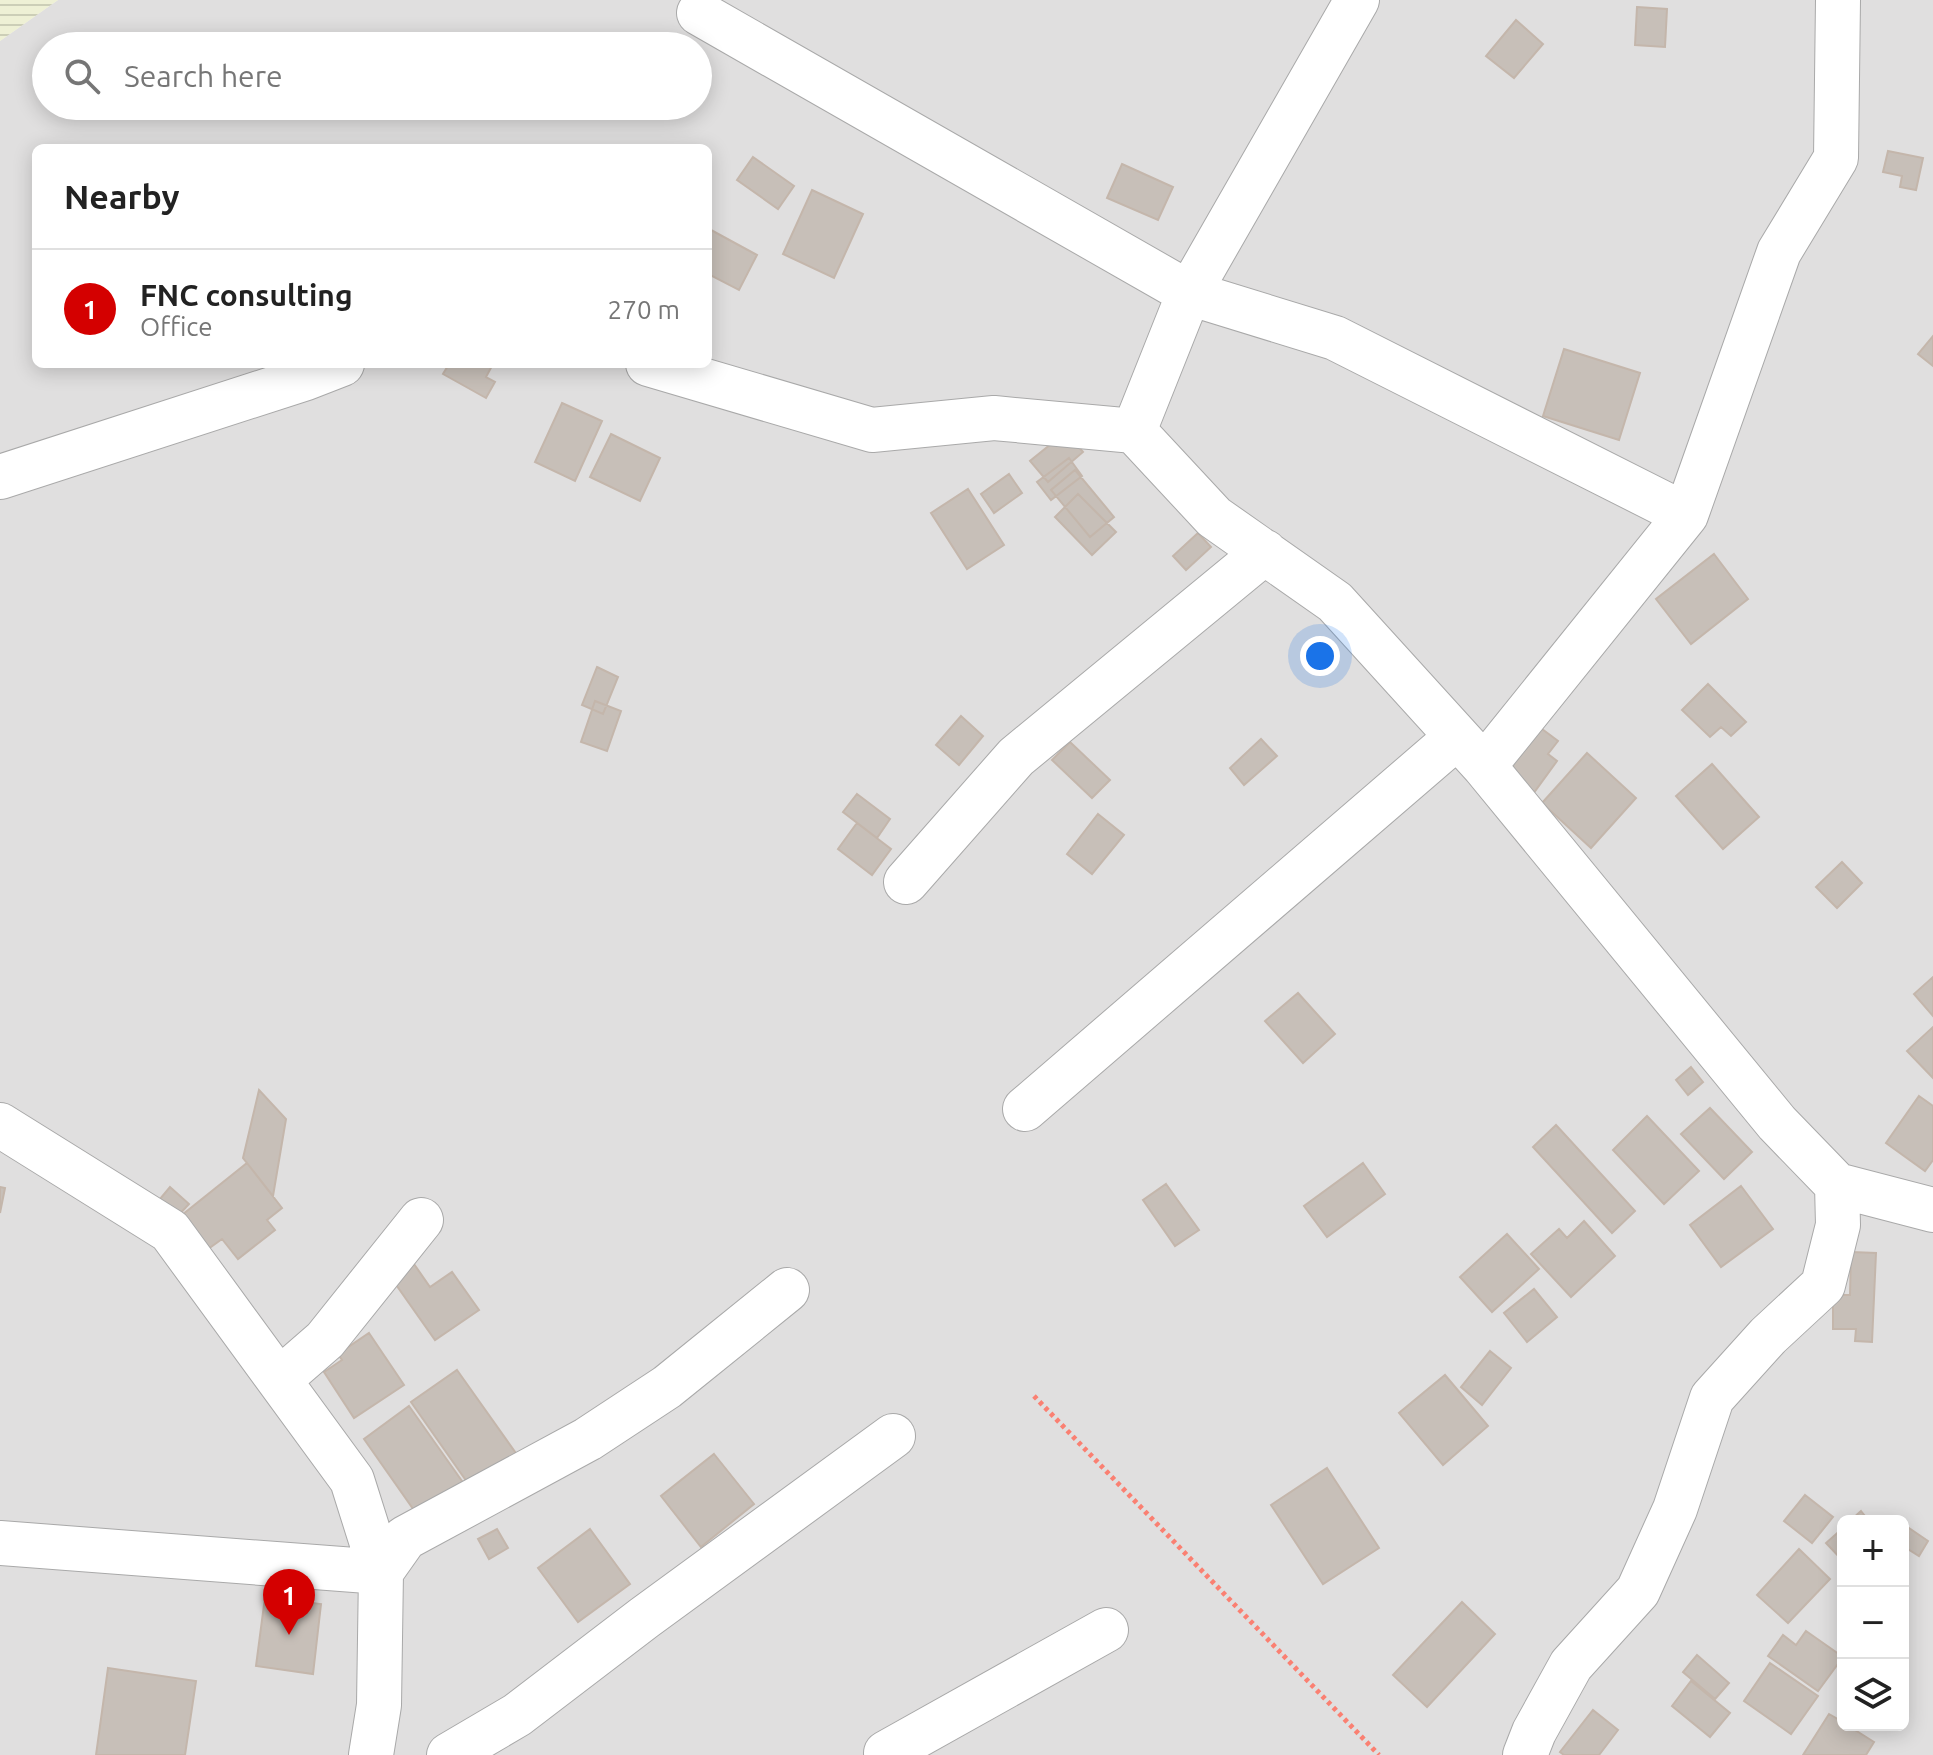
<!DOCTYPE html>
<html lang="en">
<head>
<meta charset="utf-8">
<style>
  body { margin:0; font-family:Ubuntu,sans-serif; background:#f2f2f2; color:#222 }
  .controls { position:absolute; right:24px; bottom:24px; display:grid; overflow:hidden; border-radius:12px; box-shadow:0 4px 20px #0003 }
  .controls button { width:72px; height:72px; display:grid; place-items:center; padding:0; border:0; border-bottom:2px solid #e0e0e0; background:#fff; color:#222; font:40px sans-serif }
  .you { position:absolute; left:1320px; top:656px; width:28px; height:28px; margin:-20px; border:6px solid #fff; border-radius:50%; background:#1a73e8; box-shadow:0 0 0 12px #1a73e833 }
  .badge { display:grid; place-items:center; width:52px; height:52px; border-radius:50%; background:#d40000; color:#fff; font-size:26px; font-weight:700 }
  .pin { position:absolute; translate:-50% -66px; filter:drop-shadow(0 2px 4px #0008) }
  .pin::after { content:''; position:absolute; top:42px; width:28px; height:24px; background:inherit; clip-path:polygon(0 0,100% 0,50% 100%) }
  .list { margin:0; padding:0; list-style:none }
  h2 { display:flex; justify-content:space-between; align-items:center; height:104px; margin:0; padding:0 32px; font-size:34px }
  h2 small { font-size:26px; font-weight:400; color:#767676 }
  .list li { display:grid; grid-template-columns:52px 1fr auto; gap:24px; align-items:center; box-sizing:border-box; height:120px; padding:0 32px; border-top:2px solid #e0e0e0 }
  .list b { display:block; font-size:30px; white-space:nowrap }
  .list p { margin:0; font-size:26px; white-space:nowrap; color:#767676 }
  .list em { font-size:26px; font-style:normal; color:#767676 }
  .icon { flex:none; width:44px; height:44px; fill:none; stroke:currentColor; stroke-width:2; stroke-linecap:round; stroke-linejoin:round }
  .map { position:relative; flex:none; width:1933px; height:1755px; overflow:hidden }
  .search { position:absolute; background:#fff; box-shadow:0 4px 20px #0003; left:32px; top:32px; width:680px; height:88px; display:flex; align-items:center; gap:20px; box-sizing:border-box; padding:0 28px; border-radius:44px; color:#767676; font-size:30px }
  .panel { position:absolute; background:#fff; box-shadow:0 4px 20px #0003; left:32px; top:144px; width:680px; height:224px; border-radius:12px }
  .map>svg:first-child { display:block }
  .residential { fill:#e0dfdf; fill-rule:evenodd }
  .farmland { fill:url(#farmland-rules) }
  .building { fill:#c7bfb8; stroke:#c4b6ab; stroke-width:2 }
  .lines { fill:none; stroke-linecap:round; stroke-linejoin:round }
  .minor-casing { stroke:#a9a9a9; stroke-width:46 }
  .path { stroke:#fa8072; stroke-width:5; stroke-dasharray:4 4; stroke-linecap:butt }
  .minor { stroke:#fff; stroke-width:44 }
</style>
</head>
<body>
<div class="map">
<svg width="1933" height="1755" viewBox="0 0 1933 1755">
  <defs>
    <pattern id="farmland-rules" width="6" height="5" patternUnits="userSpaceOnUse" patternTransform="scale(2)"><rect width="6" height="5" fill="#eef0d5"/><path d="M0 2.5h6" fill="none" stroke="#ccceb7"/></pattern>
  </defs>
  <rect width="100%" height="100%" fill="#f2efe9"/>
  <!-- residential -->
  <path class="residential" d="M 58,0 L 1933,0 L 1933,1755 L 0,1755 L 0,41 ZM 46,46 L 698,46 L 698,106 L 46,106 ZM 36,148 L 708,148 L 708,364 L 36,364 ZM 1843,1521 L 1903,1521 L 1903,1725 L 1843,1725 Z"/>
  <!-- farmland -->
  <path class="farmland" d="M 0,0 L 58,0 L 0,41 Z"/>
  <!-- building -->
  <path class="building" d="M 1637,7 L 1667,9 L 1665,47 L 1635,45 Z
    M 1516,20 L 1543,44 L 1514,78 L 1486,56 Z
    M 1888,151 L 1923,158 L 1916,190 L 1900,187 L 1902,176 L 1883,172 Z
    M 753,157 L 794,186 L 778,209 L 737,180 Z
    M 1122,164 L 1173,187 L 1158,220 L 1107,198 Z
    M 812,190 L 863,214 L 834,278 L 783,254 Z
    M 711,230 L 757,255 L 739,290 L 708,274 L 708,236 Z
    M 1933,336 L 1933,366 L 1918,354 Z
    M 1564,349 L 1640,373 L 1619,440 L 1543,416 Z
    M 449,364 L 493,364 L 486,377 L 495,382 L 486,398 L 443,374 Z
    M 562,403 L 602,421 L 575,481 L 535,462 Z
    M 1066,432 L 1083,452 L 1048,482 L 1030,461 Z
    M 611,434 L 660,458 L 640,501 L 590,477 Z
    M 1069,458 L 1082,476 L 1051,500 L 1037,482 Z
    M 1075,470 L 1114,517 L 1090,537 L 1051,490 Z
    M 1009,474 L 1022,493 L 994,513 L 981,494 Z
    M 968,489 L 1004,545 L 967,569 L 931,513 Z
    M 1078,494 L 1116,532 L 1092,555 L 1055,517 Z
    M 1198,533 L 1211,547 L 1186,570 L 1173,556 Z
    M 1714,554 L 1748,599 L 1691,644 L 1656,599 Z
    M 597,667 L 618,677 L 603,714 L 582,705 Z
    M 1708,684 L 1746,722 L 1731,736 L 1721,727 L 1710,737 L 1682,710 Z
    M 595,701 L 621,711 L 607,751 L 581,742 Z
    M 961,716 L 983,736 L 959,765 L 936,745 Z
    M 1534,723 L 1558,741 L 1548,754 L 1557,761 L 1533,794 L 1500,768 Z
    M 1261,739 L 1277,756 L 1244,785 L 1230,768 Z
    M 1070,742 L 1110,780 L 1092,798 L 1052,760 Z
    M 1587,753 L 1636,798 L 1591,848 L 1542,803 Z
    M 1712,764 L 1759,817 L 1723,849 L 1676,796 Z
    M 857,794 L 890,819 L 877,838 L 843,812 Z
    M 1098,814 L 1124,835 L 1092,874 L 1067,854 Z
    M 857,823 L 891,849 L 872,875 L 838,849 Z
    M 1842,862 L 1862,883 L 1837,908 L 1816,887 Z
    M 1933,977 L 1933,1016 L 1914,994 Z
    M 1298,993 L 1335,1034 L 1303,1063 L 1265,1021 Z
    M 1933,1027 L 1933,1078 L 1907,1051 Z
    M 1691,1067 L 1703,1082 L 1688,1095 L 1676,1080 Z
    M 259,1090 L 286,1119 L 273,1196 L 243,1158 Z
    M 1919,1096 L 1933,1106 L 1933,1160 L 1925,1171 L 1886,1143 Z
    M 1710,1108 L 1752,1152 L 1724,1179 L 1681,1134 Z
    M 1647,1116 L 1699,1171 L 1664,1204 L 1613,1150 Z
    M 1556,1125 L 1635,1211 L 1612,1233 L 1533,1147 Z
    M 247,1163 L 282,1208 L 267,1220 L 275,1230 L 238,1259 L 222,1239 L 208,1249 L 182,1215 Z
    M 1363,1163 L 1385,1194 L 1327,1237 L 1304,1206 Z
    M 1166,1184 L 1199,1230 L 1175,1246 L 1143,1200 Z
    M 1741,1186 L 1773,1229 L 1721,1267 L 1690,1225 Z
    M 0,1187 L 5,1188 L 0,1213 Z
    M 170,1187 L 189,1204 L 173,1221 L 155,1205 Z
    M 1584,1221 L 1615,1256 L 1571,1297 L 1531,1254 L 1559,1229 L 1567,1238 Z
    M 1507,1234 L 1539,1269 L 1492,1312 L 1460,1277 Z
    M 1851,1252 L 1876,1253 L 1872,1342 L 1855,1341 L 1856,1329 L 1833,1329 L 1833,1295 L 1850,1295 Z
    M 414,1264 L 430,1287 L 452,1272 L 479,1310 L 435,1340 L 392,1279 Z
    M 1534,1289 L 1557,1317 L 1527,1342 L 1504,1313 Z
    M 369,1333 L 404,1385 L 354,1418 L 324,1372 L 342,1360 L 338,1354 Z
    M 1490,1351 L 1511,1368 L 1482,1405 L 1461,1387 Z
    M 457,1370 L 518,1456 L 472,1489 L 411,1402 Z
    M 1445,1375 L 1488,1426 L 1443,1465 L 1399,1413 Z
    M 409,1406 L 469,1491 L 423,1523 L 364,1439 Z
    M 714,1454 L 754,1504 L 701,1547 L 661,1496 Z
    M 1327,1468 L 1379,1548 L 1323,1584 L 1271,1505 Z
    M 1805,1495 L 1833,1517 L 1812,1543 L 1784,1521 Z
    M 1861,1511 L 1869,1521 L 1850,1521 Z
    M 1903,1524 L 1928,1541 L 1919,1556 L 1903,1546 Z
    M 1843,1528 L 1843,1561 L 1826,1543 Z
    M 497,1529 L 508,1548 L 489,1559 L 478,1539 Z
    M 590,1529 L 630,1584 L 578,1622 L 538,1568 Z
    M 1799,1549 L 1830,1579 L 1788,1623 L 1757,1595 Z
    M 265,1597 L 321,1604 L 313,1674 L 256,1666 Z
    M 1462,1602 L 1495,1634 L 1427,1707 L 1393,1675 Z
    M 1806,1631 L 1843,1657 L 1818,1691 L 1768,1656 L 1783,1635 L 1796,1645 Z
    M 1697,1655 L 1729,1683 L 1715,1699 L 1683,1672 Z
    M 1770,1663 L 1818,1696 L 1791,1734 L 1744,1701 Z
    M 108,1668 L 196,1681 L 185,1755 L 96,1755 Z
    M 1691,1681 L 1730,1713 L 1710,1737 L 1672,1706 Z
    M 1593,1710 L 1618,1730 L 1599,1755 L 1564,1755 L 1560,1752 Z
    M 1829,1714 L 1843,1722 L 1843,1725 L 1847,1725 L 1874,1742 L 1866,1755 L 1803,1755 Z"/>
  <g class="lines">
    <defs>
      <path id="minor" d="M 1838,0 L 1836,158 L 1779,252 L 1686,515 L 1335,338 L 1189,293 L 1134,431 L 1214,517 L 1335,602 L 1484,766 L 1777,1123 L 1837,1185 L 1933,1210
        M 699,13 L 1189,293 L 1357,0
        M 648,364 L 872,430 L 994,418 L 1134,431
        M 0,477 L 306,378 L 342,364
        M 1484,766 L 1686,515
        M 906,882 L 1016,757 L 1265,552
        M 1025,1109 L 1457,737
        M 0,1125 L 170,1231 L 352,1480 L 381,1572 L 379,1705 L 371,1755
        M 279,1380 L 325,1340 L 421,1220
        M 0,1543 L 381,1572 L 405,1538 L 588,1439 L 667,1387 L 787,1290
        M 886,1753 L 1106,1630
        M 449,1755 L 517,1715 L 644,1618 L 893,1436
        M 1525,1755 L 1534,1732 L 1571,1665 L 1638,1591 L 1675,1509 L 1712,1398 L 1768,1336 L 1823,1285 L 1838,1225 L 1837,1185"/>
    </defs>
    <!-- minor casing -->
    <use href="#minor" class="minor-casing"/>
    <!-- path -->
    <path class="path" d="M 1034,1396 L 1379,1755"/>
    <!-- minor -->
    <use href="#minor" class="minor"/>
  </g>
</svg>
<div class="controls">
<button>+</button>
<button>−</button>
<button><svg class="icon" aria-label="layers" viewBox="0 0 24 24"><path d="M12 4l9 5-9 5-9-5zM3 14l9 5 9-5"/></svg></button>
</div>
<div class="you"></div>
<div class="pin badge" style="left:289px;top:1635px">1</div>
<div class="search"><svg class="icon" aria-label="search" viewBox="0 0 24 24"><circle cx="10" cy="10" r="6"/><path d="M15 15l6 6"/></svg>Search here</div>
<section class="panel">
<h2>Nearby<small></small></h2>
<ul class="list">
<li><span class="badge">1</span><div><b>FNC consulting</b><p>Office</p></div><em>270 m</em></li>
</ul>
</section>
</div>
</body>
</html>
